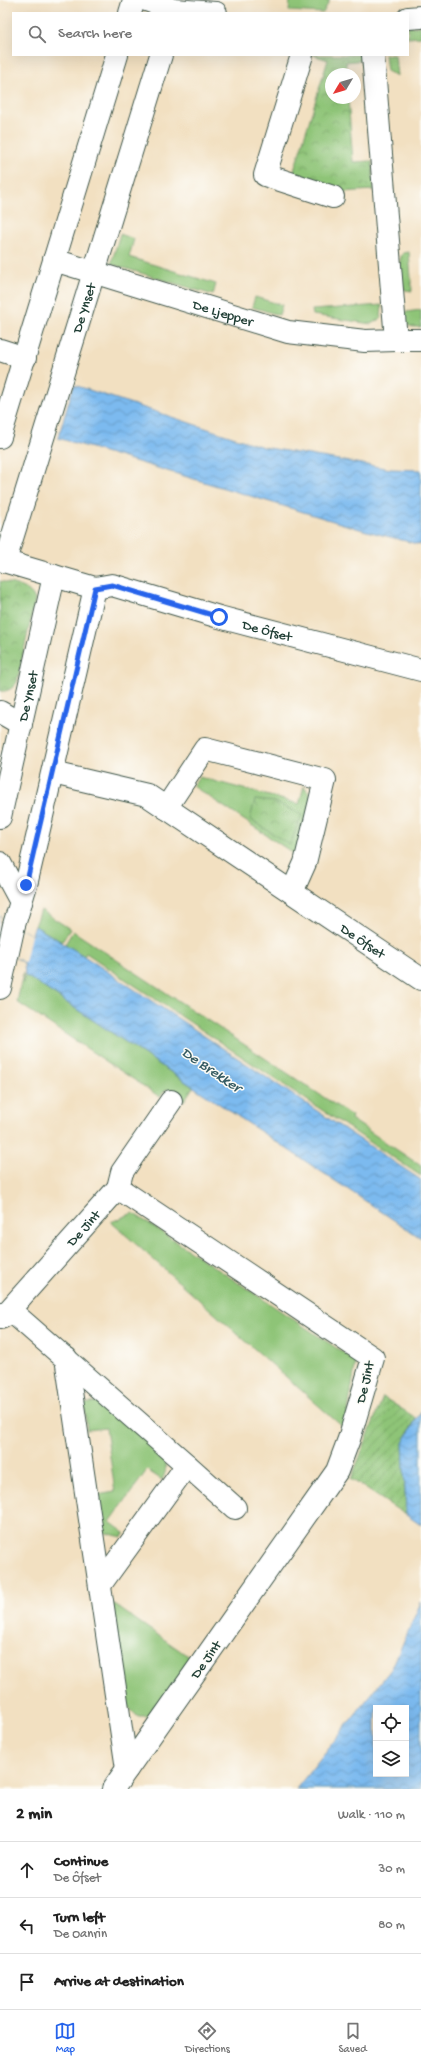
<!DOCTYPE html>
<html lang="en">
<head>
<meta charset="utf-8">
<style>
  body { margin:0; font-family:"Gochi Hand",sans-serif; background:#f6f6f6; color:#222 }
  .controls { position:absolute; right:12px; bottom:12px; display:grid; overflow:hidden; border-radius:0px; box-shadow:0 4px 16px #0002 }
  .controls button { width:36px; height:36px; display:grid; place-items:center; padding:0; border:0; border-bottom:1px solid #e0e0e0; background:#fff; color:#222; font:20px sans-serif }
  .compass { position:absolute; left:325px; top:68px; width:36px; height:36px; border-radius:50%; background:#fff; box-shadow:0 4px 16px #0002; rotate:232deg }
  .stop { position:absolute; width:12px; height:12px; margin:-9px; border:3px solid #2563eb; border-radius:50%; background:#fff }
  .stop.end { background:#2563eb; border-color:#fff; box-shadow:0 1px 4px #0008 }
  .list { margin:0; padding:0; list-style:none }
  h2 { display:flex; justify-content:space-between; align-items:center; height:52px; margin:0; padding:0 16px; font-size:17px }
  h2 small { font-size:13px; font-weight:400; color:#767676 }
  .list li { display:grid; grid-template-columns:26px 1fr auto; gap:12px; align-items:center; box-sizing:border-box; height:56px; padding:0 16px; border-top:1px solid #e0e0e0 }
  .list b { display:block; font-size:15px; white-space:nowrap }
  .list p { margin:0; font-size:13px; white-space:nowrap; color:#767676 }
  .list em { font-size:13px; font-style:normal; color:#767676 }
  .icon { flex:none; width:22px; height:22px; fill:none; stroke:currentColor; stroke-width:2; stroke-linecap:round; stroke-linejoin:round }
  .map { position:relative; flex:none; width:421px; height:1789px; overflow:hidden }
  .search { position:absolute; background:#fff; box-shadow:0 4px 16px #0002; left:12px; right:12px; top:12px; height:44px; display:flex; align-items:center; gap:10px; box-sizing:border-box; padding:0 14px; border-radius:0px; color:#767676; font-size:15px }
  .sheet { height:220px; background:#fff }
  nav { display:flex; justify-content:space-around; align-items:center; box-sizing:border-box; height:56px; border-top:1px solid #e0e0e0; background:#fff; font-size:11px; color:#767676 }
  nav a { display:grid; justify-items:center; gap:2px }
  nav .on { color:#2563eb }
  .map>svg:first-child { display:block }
  .grass { fill:#8ec477; stroke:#568056 }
  .park { fill:url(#park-crowns); stroke:#568056 }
  .garden { fill:url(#garden-furrows); stroke:#568056 }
  .water { fill:url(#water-waves); stroke:#4e7c92; fill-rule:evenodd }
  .pier { fill:#f2e0c1 }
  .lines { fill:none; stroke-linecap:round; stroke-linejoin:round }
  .minor-casing { stroke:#3f5549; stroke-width:24 }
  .minor { stroke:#fff; stroke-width:22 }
  .route { stroke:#2563eb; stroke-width:5 }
  .labels { text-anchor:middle; stroke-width:3; stroke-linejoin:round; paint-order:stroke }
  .street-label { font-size:14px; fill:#1f3d34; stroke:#fdfcf7 }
  .water-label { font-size:15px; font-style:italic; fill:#365c63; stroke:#fdfcf7 }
</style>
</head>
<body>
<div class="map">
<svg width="421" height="1789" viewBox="0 0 421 1789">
  <defs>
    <pattern id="park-crowns" width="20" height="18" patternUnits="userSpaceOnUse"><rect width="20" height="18" fill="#8ec477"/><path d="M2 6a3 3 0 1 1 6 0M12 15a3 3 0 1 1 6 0" fill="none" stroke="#73a062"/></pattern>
    <pattern id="garden-furrows" width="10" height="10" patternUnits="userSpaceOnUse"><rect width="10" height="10" fill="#8ec477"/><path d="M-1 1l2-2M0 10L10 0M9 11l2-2" fill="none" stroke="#73a062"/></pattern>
    <pattern id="water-waves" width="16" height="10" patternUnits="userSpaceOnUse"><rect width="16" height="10" fill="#7cbaef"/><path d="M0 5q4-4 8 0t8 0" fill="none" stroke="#6598c2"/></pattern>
  </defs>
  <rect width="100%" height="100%" fill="#fdfcf7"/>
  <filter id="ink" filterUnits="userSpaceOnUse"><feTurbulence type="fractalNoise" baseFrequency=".025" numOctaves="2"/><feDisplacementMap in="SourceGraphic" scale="8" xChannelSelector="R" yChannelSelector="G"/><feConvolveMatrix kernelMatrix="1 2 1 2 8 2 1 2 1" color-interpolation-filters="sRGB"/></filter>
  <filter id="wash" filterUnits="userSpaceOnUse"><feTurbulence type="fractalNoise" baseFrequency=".012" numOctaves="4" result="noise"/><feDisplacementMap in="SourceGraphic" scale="16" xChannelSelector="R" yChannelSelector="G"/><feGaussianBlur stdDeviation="0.9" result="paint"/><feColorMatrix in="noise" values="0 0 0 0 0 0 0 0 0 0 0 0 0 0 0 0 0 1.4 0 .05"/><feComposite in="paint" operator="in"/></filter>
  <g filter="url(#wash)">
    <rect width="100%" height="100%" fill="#f2e0c1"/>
    <!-- grass -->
    <path class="grass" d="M 290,0 L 330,0 L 323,13 L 289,11 Z
      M 421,26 L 421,37 L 408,38 L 408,27 Z
      M 385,55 L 395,55 L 397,76 L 387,71 Z
      M 120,234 L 134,239 L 129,257 L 216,284 L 213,295 L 111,264 Z
      M 409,252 L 412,291 L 405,290 C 400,283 397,260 403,253 Z
      M 255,297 L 282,305 L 279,315 L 252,307 Z
      M 382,305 L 381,318 L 371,324 L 313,315 L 312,310 Z
      M 421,310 L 421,327 C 414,327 409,328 404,321 L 406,312 Z
      M 199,777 L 299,804 L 304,786 L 312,797 L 299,857 L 193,786 Z
      M 41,910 L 70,929 L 62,942 L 35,926 Z
      M 73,931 L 352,1116 L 351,1119 L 421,1166 L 421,1176 L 86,953 L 84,956 L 65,944 Z
      M 23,973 L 23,983 L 25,975 L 193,1087 L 184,1101 L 166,1089 L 160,1097 L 17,1002 Z
      M 133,1213 L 356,1361 L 345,1429 L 111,1222 Z
      M 101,1401 C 114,1413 157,1446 163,1459 C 167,1466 166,1473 162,1480 L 147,1470 L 110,1522 L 125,1533 L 122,1537 L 102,1532 L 97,1495 L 115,1492 L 106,1428 L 87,1430 L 84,1404 Z
      M 112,1603 L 195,1661 L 155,1714 L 150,1716 L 137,1716 L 128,1707 Z"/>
    <!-- park -->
    <path class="park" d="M 313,55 L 364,55 L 364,60 L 346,62 L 346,74 L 331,74 L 331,98 L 348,98 L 353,162 L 372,161 L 374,190 L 342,192 L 292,177 L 328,60 Z
      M 0,581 C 12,584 31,586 35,600 L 17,682 C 13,688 8,692 0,691 Z
      M 255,800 L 275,802 L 302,815 L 290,845 L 250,819 Z"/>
    <!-- garden -->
    <path class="garden" d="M 383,1397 L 416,1418 L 403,1443 L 406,1515 L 351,1479 Z"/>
    <!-- water -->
    <path class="water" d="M 74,385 L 263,447 L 391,469 L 421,470 L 421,545 L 363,530 L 58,438 Z
      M 0,916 L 31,935 L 35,926 L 81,954 L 421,1180 L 421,1238 L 25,975 L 24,963 L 0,948 Z
      M 421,1411 L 421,1525 L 406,1515 L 403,1443 Z
      M 421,1602 L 421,1789 L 296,1789 L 392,1668 ZM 376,1708 L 406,1708 L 406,1774 L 376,1774 Z"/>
    <!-- pier -->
    <path class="pier" d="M 0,916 L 31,935 L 25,963 L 0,948 Z"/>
  </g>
  <g filter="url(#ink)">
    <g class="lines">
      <defs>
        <g id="minor">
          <path d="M 146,0 L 174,10 L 216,13"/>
          <path d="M 130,13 L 134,0"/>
          <path d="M 408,18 L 421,17"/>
          <path d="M 302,55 L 265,175 L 333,197"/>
          <path id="s1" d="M 54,260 L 288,332 L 365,341 L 396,340 L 373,55"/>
          <path d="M 396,340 L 421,340"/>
          <path d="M 0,350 L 25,358"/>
          <path d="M 0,437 L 117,55"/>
          <path id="s2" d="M 0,560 L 95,588 L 112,585 L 219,617 L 421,670"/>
          <path id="s3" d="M 5,561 L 161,55"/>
          <path d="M 0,712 L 21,724"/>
          <path id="s4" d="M 53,773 L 147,795 L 421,979"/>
          <path d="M 166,808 L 205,749 L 325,780 L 305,863 L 292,892"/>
          <path id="s5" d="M 0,817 L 54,576"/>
          <path d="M 0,863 L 21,902"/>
          <path d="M 0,988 L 14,925 L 26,885 L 95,588"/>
          <path d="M 118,1188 L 122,1172 L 171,1101"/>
          <path d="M 10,1310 L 187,1465 L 100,1585"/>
          <path id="s6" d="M 0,1318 L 3,1317 L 118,1188 L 373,1358 L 349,1439 L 337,1471 L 113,1789"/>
          <path d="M 66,1358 L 127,1769"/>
          <path d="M 187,1465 L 235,1508"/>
        </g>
      </defs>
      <!-- minor casing -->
      <use href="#minor" class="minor-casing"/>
      <!-- minor -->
      <use href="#minor" class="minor"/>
    </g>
  </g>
  <g class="lines" filter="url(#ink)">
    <!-- route -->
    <path class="route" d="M 26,885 L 95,588 L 112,585 L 219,617"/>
  </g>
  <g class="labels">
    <!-- street labels -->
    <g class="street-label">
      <text dy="5" stroke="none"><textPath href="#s3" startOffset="265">De Ynset</textPath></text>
      <text dy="5" stroke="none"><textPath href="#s1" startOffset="177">De Ljepper</textPath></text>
      <text dy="5" stroke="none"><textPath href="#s2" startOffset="278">De Ôfset</textPath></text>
      <text dy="5" stroke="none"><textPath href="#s5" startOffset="124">De Ynset</textPath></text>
      <text dy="5" stroke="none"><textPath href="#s4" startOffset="357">De Ôfset</textPath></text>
      <text dy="5" stroke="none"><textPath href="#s6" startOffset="123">De Jint</textPath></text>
      <text transform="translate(364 1382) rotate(-77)" y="5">De Jint</text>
      <text transform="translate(205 1659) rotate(-55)" y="5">De Jint</text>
    </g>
    <!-- water labels -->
    <g class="water-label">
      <text transform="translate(212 1069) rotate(34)" y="5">De Brekker</text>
    </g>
  </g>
</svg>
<div class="controls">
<button><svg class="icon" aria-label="locate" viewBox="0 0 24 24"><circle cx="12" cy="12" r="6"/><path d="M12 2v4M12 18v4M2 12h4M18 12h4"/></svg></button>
<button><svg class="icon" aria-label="layers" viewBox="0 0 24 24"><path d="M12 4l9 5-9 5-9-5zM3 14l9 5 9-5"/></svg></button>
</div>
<svg class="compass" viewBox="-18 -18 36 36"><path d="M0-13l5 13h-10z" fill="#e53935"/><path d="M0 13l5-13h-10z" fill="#767676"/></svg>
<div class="stop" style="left:219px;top:617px"></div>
<div class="stop end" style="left:26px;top:885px"></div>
<div class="search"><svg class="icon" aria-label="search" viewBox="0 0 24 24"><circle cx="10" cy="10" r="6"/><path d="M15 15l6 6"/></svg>Search here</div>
</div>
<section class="sheet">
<h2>2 min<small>Walk · 110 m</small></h2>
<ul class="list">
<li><svg class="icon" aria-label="ahead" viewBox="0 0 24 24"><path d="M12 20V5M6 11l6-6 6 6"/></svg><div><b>Continue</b><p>De Ôfset</p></div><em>30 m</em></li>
<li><svg class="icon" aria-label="left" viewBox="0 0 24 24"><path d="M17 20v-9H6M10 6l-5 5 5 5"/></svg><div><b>Turn left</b><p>De Oanrin</p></div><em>80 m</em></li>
<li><svg class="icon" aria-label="arrive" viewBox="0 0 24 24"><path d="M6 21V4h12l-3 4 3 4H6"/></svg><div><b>Arrive at destination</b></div></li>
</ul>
</section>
<nav>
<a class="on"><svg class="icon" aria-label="map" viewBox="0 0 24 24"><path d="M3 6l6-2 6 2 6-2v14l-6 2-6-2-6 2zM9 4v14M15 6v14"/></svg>Map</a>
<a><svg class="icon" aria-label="directions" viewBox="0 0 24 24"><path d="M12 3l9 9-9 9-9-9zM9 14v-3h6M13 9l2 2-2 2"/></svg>Directions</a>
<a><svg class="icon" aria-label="saved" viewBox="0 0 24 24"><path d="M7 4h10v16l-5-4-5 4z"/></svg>Saved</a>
</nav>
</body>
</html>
